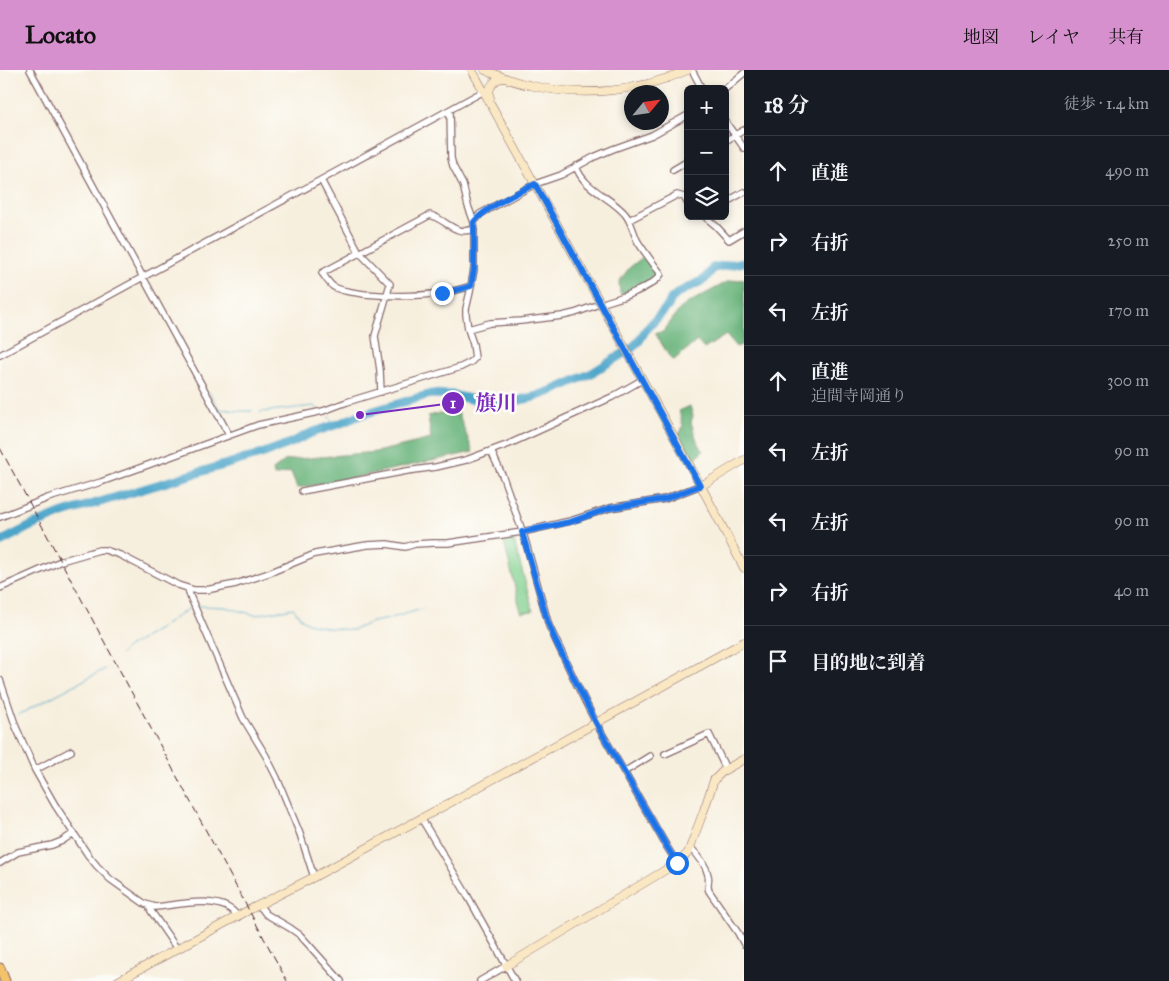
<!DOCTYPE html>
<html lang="ja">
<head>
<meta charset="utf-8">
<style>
  body { margin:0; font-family:"IM FELL Great Primer","Noto Serif JP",serif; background:#20242c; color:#f1f3f6 }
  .controls { position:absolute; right:15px; top:15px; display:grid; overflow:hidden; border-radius:8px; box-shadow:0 2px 8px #0003 }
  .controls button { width:45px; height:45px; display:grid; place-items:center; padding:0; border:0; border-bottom:1px solid #363941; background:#171b24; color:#f1f3f6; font:25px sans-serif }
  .compass { position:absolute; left:624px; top:15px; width:45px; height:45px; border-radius:50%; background:#171b24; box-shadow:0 2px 8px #0003; rotate:61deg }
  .stop { position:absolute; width:15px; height:15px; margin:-11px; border:4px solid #1a73e8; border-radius:50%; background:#fff }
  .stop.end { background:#1a73e8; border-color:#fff; box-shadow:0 1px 5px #0008 }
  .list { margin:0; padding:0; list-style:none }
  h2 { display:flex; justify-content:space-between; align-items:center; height:65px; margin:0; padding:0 20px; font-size:21px }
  h2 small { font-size:16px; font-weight:400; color:#9ea1a6 }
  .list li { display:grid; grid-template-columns:32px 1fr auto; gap:15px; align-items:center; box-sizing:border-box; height:70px; padding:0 20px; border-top:1px solid #363941 }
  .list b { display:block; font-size:19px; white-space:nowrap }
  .list p { margin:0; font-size:16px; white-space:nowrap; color:#9ea1a6 }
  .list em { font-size:16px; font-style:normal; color:#9ea1a6 }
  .icon { flex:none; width:28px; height:28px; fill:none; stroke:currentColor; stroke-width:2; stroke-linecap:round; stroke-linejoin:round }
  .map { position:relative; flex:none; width:744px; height:911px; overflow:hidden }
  header { display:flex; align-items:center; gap:30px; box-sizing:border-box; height:70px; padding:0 25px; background:#d690ce; color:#111 }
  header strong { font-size:24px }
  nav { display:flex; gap:28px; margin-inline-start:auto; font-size:18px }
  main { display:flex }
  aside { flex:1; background:#171b24 }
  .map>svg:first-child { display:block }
  .green { fill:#81d190; stroke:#66785e }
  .forest { fill:#68b37a; stroke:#596952 }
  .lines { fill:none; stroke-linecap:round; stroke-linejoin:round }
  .stream { stroke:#4da6ca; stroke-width:1 }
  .river { stroke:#4da6ca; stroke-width:9 }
  .street-casing { stroke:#87686a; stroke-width:8 }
  .secondary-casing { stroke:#87686a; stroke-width:9 }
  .primary-casing { stroke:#87686a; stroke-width:11 }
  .street { stroke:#fff; stroke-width:5.5 }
  .secondary { stroke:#fae7c3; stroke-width:8 }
  .primary { stroke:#f3c26a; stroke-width:9 }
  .rail { stroke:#4a1f2b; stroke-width:1; stroke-dasharray:8 4; stroke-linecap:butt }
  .route { stroke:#1a73e8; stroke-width:6 }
  .leader { fill:none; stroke:#7b2cbf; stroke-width:2 }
  .callout-dot { fill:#7b2cbf; stroke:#fdfcf7; stroke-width:2 }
  .mark-label { font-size:15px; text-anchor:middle; font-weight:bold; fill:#fff }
  .callout-label { font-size:21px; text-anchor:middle; font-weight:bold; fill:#7b2cbf; stroke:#fdfcf7; stroke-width:5; stroke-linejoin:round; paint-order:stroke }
</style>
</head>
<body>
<header>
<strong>Locato</strong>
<nav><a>地図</a><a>レイヤ</a><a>共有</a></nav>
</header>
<main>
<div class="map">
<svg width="744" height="911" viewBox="0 0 744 911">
  <rect width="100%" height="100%" fill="#fdfcf7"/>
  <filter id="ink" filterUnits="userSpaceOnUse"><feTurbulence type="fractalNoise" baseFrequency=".02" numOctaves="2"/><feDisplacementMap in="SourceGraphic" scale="10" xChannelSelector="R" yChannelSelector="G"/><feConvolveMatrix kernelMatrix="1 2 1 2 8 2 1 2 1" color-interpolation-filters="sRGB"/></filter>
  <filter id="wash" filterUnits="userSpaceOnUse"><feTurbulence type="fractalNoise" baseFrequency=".0096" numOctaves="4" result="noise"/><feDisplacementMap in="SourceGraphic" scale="20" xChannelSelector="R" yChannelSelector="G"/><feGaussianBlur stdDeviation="1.12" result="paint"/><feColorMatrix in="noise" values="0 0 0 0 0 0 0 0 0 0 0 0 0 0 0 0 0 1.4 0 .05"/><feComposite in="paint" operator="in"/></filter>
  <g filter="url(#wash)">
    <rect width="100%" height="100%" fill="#f7efde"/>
    <!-- green -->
    <path class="green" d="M 513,467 L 533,541 L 521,542 L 503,468 Z"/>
    <!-- forest -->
    <path class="forest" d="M 644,186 L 657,203 L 654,210 L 624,225 L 620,223 L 619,212 L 629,198 Z
      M 744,209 L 744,274 L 736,277 L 726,265 L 704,279 L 697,271 L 674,290 L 671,289 L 655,263 L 663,262 L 680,239 L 688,233 L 729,211 Z
      M 690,336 L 693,346 L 691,352 L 698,374 L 703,381 L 693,391 L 679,365 L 683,356 L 679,341 Z
      M 457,340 L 473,382 L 353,408 L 297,418 L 291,402 L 274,406 L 273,400 L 286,390 L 376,382 L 431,369 L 428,346 Z"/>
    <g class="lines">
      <!-- stream -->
      <path class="stream" d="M 209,322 L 219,339 L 239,341 L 252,341
        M 260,342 L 314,336 L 318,339
        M 328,346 L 336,355
        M 198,536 L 225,537 L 255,545 L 293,538 L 302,549 L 308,553 L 327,558 L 353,560 L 372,552 L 384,550 L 422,539
        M 173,549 L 191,537
        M 165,555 L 171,551
        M 144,568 L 162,557
        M 120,585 L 128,577 L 142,569
        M 18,645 L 105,599"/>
      <!-- river -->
      <path class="river" d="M 0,472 L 31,456 L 63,443 L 264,383 L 291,373 L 311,363 L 341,353 L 360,345 L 431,324 L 452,325 L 475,330 L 501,334 L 534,327 L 554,320 L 592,303 L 632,278 L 639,271 L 645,261 L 668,236 L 671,229 L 678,223 L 705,209 L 713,198 L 744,192"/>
    </g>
  </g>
  <g filter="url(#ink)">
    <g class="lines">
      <defs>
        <path id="street" d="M 30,0 L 229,365
          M 692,0 L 702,19
          M 725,19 L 744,3
          M 725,51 L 744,78
          M 725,71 L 744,60
          M 576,96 C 583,119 611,127 625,144 C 632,152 633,163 638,172 C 645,183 653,193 661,204 C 654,217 620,228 606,232
          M 673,100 L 688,91
          M 321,110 L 359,182 L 390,214 L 375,266 L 380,300 L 381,322
          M 725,133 L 728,131 L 744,122
          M 704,146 L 716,156 L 729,170 L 744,161
          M 629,150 L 677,125 L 684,127 L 688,134
          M 474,152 L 480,144 L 535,114 L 561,105 L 594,87 L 613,79 L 652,65 L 688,45
          M 471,216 C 438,227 399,227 364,224 C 354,222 343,222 334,217 C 329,214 326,208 322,203 L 430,145 C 447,150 454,166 474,159
          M 468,259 L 490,253 L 521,251 L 562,246 L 575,243 L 594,236
          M 0,285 L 484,21
          M 491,381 L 503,407 L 524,466 L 549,556 L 577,615 L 596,653 L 667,777 L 677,793
          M 302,421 L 407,401 L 436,397 L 466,390 L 509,374 L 612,327 L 642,310
          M 0,447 L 48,428 L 101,412 L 258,355 L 323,341 L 347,332 L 461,297 L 471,292 L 475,288 L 473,274 L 468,259 L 466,245 L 466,239 L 470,222 L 474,199 L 474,152 L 468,136 L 463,115 L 453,96 L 451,88 L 450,40
          M 0,518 L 61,491 L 99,480 L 105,480 L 120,485 L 178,515 L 194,520 L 206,520 L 236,514 L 269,503 L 315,484 L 367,475 L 387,474 L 405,477 L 415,474 L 433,473 L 448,473 L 522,462 L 570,451 L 610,438 L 665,429 L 696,417 L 701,416
          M 188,519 L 190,526 L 243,648 L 266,686 L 277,708 L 300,764 L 314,807
          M 0,610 L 16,657 L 35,700 L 55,735 L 88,785 L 97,796 L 110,809 L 145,834 L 155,837 C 178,835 223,823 238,847
          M 665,684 L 709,664 L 726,699
          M 35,700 L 71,681
          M 624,702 L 650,686
          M 421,748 L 466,823 L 515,911
          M 690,777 C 697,784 706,795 708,805 C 710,812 706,813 709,821 L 738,863 L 744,874
          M 0,793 L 18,782 L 52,775 L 62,771 L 74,763
          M 259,835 L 266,844 L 290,858 L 300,865 L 341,911
          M 149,836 L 151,841 L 177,879
          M 480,911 L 506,896"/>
        <path id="secondary" d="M 472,0 L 701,416 L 744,498
          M 485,0 C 499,6 514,12 529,15 C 582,28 638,22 688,0
          M 490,28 C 488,19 491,14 498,9 L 504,8
          M 701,416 L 744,390
          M 506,896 L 677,793 L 688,783 L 704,740 L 714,710 L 723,701 L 744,689
          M 118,911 L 249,840 L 314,807 L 744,572"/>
        <path id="primary" d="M 0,898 L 5,911"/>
      </defs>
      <!-- street casing -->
      <use href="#street" class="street-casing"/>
      <!-- secondary casing -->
      <use href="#secondary" class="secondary-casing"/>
      <!-- primary casing -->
      <use href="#primary" class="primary-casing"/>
      <!-- street -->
      <use href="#street" class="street"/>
      <!-- secondary -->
      <use href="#secondary" class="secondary"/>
      <!-- primary -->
      <use href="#primary" class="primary"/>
      <!-- rail -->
      <path class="rail" d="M 0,378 L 287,911"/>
    </g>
  </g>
  <g class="lines" filter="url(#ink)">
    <!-- route -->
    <path class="route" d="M 442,223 L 461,219 L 471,216 L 474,199 L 474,152 C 485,138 518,122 535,114 L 700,416 L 696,417 L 665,429 L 610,438 L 570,452 L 522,462 L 548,553 L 556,572 L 596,653 L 667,777 L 677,793"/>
  </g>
  <!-- callouts -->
  <path class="leader" d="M360 345L453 333"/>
  <g class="callout-dot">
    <circle cx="360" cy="345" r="5"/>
    <circle cx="453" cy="333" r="12"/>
  </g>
  <g class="mark-label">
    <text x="453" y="338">1</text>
  </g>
  <g class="callout-label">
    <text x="496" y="340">旗川</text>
  </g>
</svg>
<div class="controls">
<button>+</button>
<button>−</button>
<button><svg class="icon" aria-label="layers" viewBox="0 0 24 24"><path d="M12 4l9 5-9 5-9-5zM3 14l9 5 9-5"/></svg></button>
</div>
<svg class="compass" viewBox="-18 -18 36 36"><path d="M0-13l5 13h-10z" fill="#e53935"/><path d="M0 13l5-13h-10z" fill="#9ea1a6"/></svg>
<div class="stop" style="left:677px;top:793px"></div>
<div class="stop end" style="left:442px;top:223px"></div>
</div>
<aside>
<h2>18 分<small>徒歩 · 1.4 km</small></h2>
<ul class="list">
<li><svg class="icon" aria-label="ahead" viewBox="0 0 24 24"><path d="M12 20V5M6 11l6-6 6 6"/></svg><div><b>直進</b></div><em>490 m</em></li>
<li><svg class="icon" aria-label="right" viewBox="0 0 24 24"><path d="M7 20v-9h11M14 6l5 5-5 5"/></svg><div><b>右折</b></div><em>250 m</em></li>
<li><svg class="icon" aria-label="left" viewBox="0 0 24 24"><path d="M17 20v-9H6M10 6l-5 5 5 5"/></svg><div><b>左折</b></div><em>170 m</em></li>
<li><svg class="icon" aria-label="ahead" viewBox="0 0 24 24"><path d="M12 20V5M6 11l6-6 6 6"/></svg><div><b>直進</b><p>迫間寺岡通り</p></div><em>300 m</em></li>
<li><svg class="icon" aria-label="left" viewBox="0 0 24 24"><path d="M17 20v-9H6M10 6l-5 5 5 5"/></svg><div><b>左折</b></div><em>90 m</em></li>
<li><svg class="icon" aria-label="left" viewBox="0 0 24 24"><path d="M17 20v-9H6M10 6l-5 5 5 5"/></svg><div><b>左折</b></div><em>90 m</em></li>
<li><svg class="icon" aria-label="right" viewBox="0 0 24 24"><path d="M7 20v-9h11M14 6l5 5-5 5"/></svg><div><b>右折</b></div><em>40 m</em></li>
<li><svg class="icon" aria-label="arrive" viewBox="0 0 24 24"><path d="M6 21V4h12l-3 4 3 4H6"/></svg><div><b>目的地に到着</b></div></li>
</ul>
</aside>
</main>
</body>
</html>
